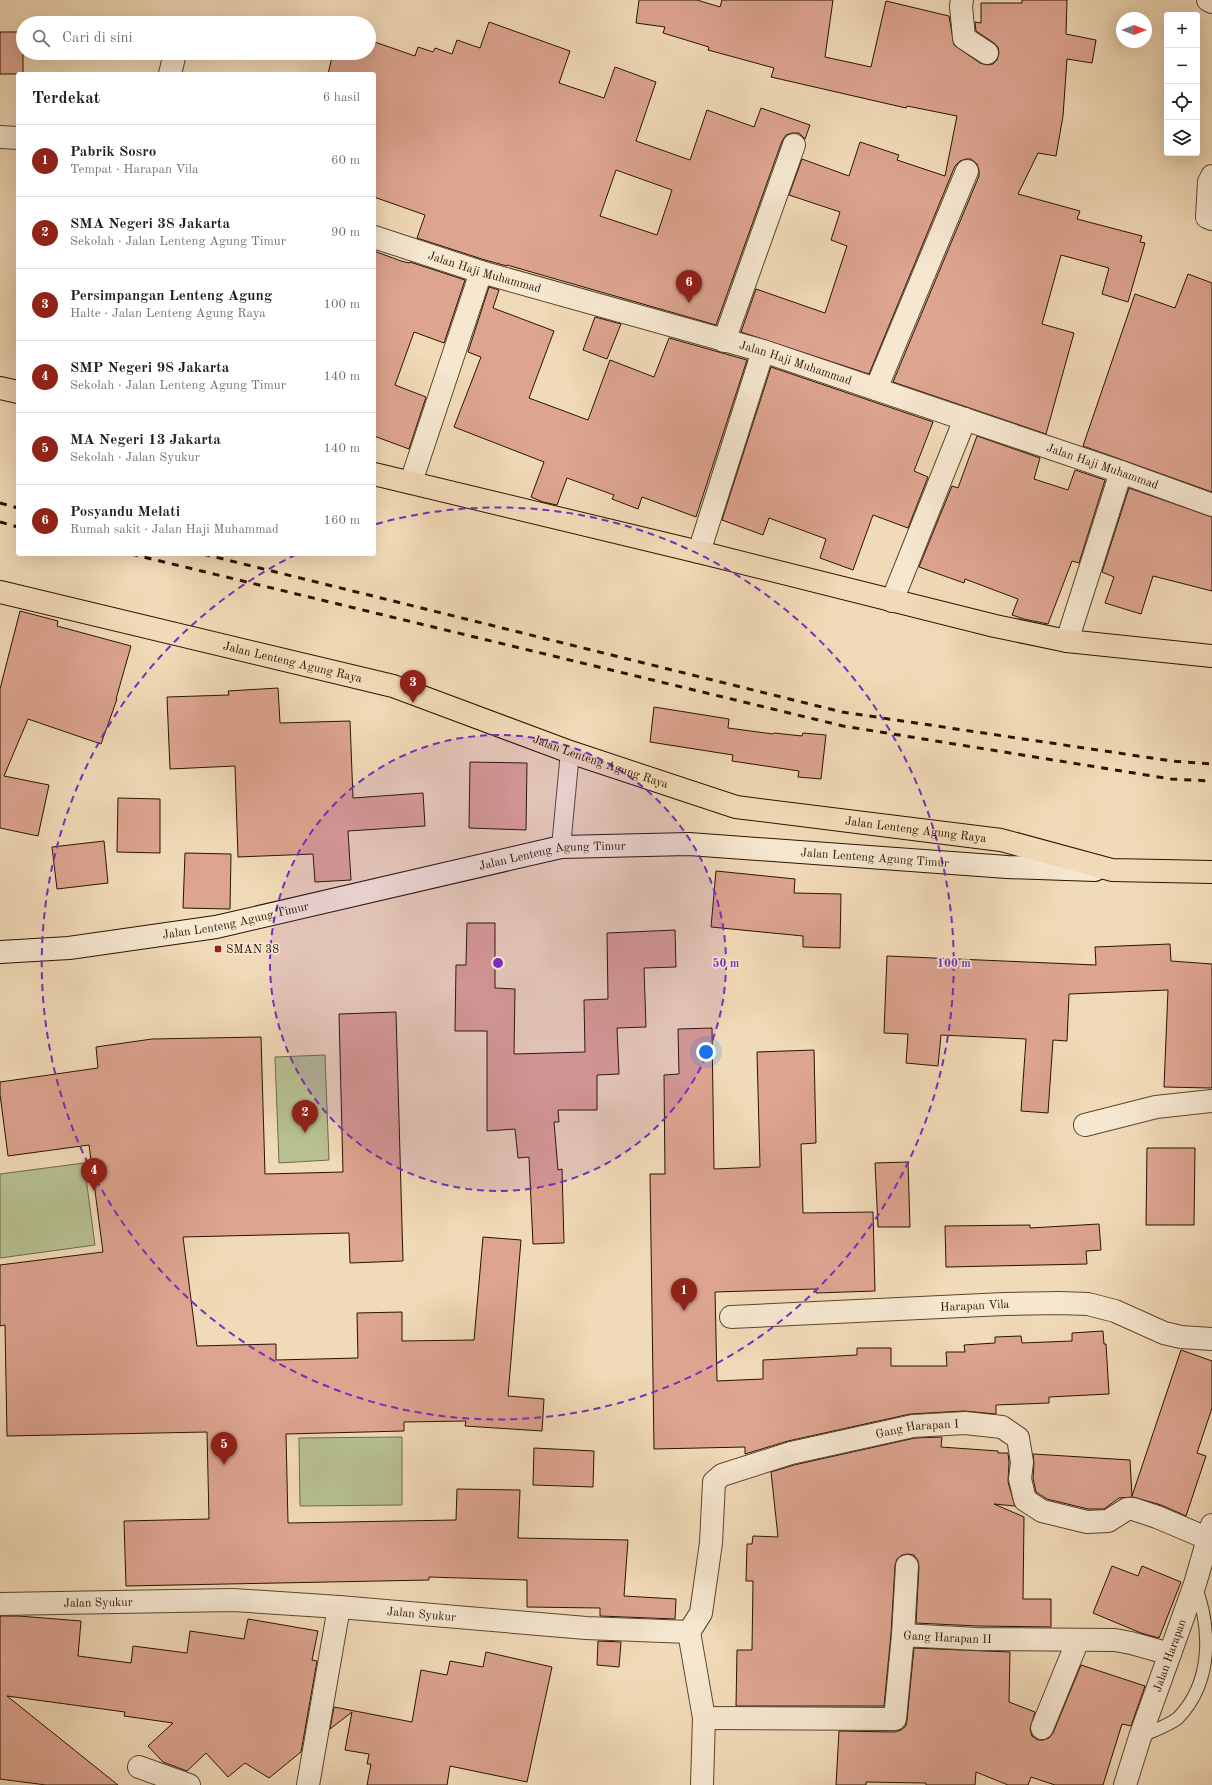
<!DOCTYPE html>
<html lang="id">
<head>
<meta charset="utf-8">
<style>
  body { margin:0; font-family:"Old Standard TT",serif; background:#f6f6f6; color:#202124 }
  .controls { position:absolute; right:12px; top:12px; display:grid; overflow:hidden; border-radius:4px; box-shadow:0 4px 16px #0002 }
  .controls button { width:36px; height:36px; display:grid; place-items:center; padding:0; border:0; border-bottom:1px solid #e0e0e0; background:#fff; color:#202124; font:20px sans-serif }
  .compass { position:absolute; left:1116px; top:12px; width:36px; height:36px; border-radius:50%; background:#fff; box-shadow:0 4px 16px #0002; rotate:90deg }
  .you { position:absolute; left:706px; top:1052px; width:14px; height:14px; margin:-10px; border:3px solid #fff; border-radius:50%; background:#1a73e8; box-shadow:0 0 0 6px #1a73e833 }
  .badge { display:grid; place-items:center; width:26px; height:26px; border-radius:50%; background:#8f2418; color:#fff; font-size:13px; font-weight:700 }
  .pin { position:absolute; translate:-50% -33px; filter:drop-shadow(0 1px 2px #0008) }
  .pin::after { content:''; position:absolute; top:21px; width:14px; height:12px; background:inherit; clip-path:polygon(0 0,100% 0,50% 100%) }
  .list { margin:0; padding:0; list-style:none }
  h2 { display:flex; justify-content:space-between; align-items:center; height:52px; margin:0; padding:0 16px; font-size:17px }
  h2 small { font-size:13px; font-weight:400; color:#757577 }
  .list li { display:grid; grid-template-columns:26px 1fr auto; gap:12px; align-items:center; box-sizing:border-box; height:72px; padding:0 16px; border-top:1px solid #e0e0e0 }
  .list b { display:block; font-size:15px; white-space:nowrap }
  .list p { margin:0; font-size:13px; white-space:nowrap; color:#757577 }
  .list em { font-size:13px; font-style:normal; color:#757577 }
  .icon { flex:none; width:22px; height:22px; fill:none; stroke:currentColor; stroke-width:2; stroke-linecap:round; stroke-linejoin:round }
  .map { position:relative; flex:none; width:1212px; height:1785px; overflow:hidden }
  .search { position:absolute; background:#fff; box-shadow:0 4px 16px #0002; left:16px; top:16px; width:360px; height:44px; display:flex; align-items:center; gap:10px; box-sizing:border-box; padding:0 14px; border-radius:22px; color:#757577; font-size:15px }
  .panel { position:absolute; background:#fff; box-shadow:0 4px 16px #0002; left:16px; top:72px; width:360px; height:484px; border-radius:4px }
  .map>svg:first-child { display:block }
  .green { fill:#b7c090; stroke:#706a48 }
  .building { fill:#dda490; stroke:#291301; fill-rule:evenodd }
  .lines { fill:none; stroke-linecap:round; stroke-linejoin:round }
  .service-casing { stroke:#5b452e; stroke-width:14 }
  .pedestrian-casing { stroke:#5b452e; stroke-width:20 }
  .minor-casing { stroke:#5b452e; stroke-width:24 }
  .secondary-casing { stroke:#291301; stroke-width:24 }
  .primary-casing { stroke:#291301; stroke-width:24 }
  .service { stroke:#f6e7d0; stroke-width:12 }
  .pedestrian { stroke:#f6e7d0; stroke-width:18 }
  .minor { stroke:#f6e7d0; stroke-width:22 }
  .secondary { stroke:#f6e7d0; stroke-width:22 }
  .primary { stroke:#f1dab7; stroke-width:22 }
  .rail { stroke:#291301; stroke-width:3; stroke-dasharray:7 7; stroke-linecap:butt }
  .ring { fill:none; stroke:#7b2cbf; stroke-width:2; stroke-dasharray:7 5 }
  .poi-dot { fill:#8f2418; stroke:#f6e7d0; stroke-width:1.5 }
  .labels { text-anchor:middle; stroke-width:3.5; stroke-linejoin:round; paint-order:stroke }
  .street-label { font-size:12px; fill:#291301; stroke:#f6e7d0 }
  .poi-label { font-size:12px; fill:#291301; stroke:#f6e7d0; text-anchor:start }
  .centre { fill:#7b2cbf; stroke:#f6e7d0; stroke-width:2 }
  .ring-label { font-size:12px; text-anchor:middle; font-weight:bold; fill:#7b2cbf; stroke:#f6e7d0; stroke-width:3.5; stroke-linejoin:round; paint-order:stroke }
</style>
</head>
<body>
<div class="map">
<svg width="1212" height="1785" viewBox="0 0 1212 1785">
  <rect width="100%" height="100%" fill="#f1dab7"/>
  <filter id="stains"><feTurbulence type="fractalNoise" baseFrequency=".005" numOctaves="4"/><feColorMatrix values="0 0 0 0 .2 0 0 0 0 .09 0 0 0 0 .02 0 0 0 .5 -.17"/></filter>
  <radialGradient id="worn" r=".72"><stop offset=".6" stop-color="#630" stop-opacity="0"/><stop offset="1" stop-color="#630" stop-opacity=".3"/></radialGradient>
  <!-- green -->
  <path class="green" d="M 325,1055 L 329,1160 L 279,1163 L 275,1057 Z
    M 84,1163 L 95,1245 L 0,1258 L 0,1174 Z
    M 402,1437 L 402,1505 L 300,1506 L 299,1438 Z"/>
  <!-- building -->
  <path class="building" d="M 639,0 L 697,0 L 720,7 L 722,0 L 833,0 L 825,57 L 871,67 L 886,1 L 949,16 L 954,45 L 980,63 L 987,65 L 993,64 L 997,60 L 999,53 L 998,47 L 994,43 L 976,31 L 975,22 L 981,23 L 981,3 L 1022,3 L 1022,0 L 1067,0 L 1066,34 L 1096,40 L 1092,63 L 1067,59 L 1063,116 L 1056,156 L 1038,153 L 1018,194 L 1080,211 L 1077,219 L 1142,236 L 1140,242 L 1145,243 L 1128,302 L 1102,294 L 1109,268 L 1061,255 L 1042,324 L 1074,333 L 1046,434 L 893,382 L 979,176 L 979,170 L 977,164 L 971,159 L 966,159 L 960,161 L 955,166 L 869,374 L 741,332 L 756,289 L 825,313 L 847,246 L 831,240 L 840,212 L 789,195 L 802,159 L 849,176 L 860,142 L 899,155 L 897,160 L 945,176 L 957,116 L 907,106 L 906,108 L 771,77 L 774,68 L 708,50 L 709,47 L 663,33 L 665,27 L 636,23 Z
    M 489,22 L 570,51 L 559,83 L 604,98 L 615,67 L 656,82 L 636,141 L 690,160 L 707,110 L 754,127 L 761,108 L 810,125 L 805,139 L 799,133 L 792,133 L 786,135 L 782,141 L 716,325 L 507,265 L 507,266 L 485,260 L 417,238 L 425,215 L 374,197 L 374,74 L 328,74 L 333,53 L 369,53 L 369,40 L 415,56 L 418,47 L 433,52 L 435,48 L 452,54 L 457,40 L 480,48 ZM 616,170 L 672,190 L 657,235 L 600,216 Z
    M 0,32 L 23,32 L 23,74 L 0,74 Z
    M 374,251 L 401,261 L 409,263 L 410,262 L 465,280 L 444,343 L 414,332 L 395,385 L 426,397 L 409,449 L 374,436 Z
    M 1188,274 L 1212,283 L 1212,492 L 1083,446 L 1135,294 L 1175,308 Z
    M 489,287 L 499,290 L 493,308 L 554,331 L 529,398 L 588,420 L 610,360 L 654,377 L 669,338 L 747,360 L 696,517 L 642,497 L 638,509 L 612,499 L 614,495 L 567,478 L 557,505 L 543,502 L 531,497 L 544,462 L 454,427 L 481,357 L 468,352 Z
    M 595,317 L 621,324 L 607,359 L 583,350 Z
    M 771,367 L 933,422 L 914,471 L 928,477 L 908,528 L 873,515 L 853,570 L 820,558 L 826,539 L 769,518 L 763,535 L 722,520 Z
    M 977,436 L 1040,458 L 1034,479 L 1068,490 L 1075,470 L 1105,480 L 1079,563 L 1072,561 L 1048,624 L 1024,619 L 1012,615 L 1018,599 L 965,579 L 964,583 L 919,567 L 952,486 L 958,488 Z
    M 1129,488 L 1212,517 L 1212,591 L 1153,576 L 1141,614 L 1105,603 L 1114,577 L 1102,572 Z
    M 20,611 L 58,621 L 57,626 L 131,646 L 116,699 L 117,699 L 101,744 L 28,719 L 4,776 L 49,785 L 38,836 L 0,828 L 0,689 Z
    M 278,688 L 280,723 L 350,721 L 353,798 L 423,793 L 425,826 L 348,831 L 351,880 L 315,882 L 313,854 L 238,857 L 235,766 L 170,769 L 167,697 L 229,695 L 228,691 Z
    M 654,707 L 729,719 L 728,728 L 773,734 L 774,733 L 802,736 L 803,733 L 826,735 L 821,779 L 798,777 L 799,771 L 732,761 L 733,755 L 650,742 Z
    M 470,762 L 527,763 L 526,830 L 469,828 Z
    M 118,798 L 160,799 L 160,853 L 117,852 Z
    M 104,841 L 108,883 L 57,889 L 52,847 Z
    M 185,853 L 231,854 L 230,909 L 183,908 Z
    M 716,871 L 795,879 L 794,893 L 841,894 L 840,948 L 803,947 L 803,936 L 711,927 Z
    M 467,923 L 495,923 L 495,988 L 515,989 L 514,1054 L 585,1052 L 584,1000 L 608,999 L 607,933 L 675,930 L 676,967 L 644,968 L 646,1027 L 617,1028 L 619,1074 L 597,1075 L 597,1110 L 558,1110 L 559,1122 L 554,1122 L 558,1170 L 562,1169 L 564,1243 L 533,1244 L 529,1157 L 518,1158 L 515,1129 L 487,1131 L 487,1031 L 455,1031 L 456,965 L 466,965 Z
    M 1170,944 L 1171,961 L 1212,964 L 1212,1088 L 1164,1087 L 1168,990 L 1069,994 L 1067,1041 L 1053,1040 L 1048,1113 L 1021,1111 L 1026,1039 L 941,1035 L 938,1066 L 906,1063 L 908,1034 L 884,1033 L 887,956 L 1096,965 L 1095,947 Z
    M 396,1012 L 403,1261 L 350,1263 L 349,1233 L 183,1237 L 197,1346 L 276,1344 L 276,1360 L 358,1358 L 357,1313 L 402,1312 L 402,1341 L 474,1340 L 483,1237 L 521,1240 L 508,1396 L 544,1399 L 542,1431 L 465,1426 L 466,1421 L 404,1422 L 404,1431 L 286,1434 L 288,1523 L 456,1520 L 457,1489 L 520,1490 L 518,1538 L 628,1540 L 624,1596 L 676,1599 L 675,1619 L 600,1616 L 600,1608 L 527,1607 L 527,1580 L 429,1577 L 429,1580 L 126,1586 L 124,1521 L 209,1519 L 207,1432 L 7,1436 L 5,1325 L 0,1326 L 0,1265 L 103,1252 L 89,1145 L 8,1156 L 0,1094 L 0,1082 L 98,1068 L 96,1047 L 152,1039 L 261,1037 L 265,1174 L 343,1172 L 339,1014 Z
    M 712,1028 L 714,1169 L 760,1167 L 757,1052 L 814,1050 L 816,1143 L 801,1144 L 803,1213 L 873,1212 L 875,1291 L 816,1293 L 816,1289 L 715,1292 L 717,1381 L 763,1379 L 763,1360 L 857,1355 L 857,1348 L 891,1348 L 891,1366 L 947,1366 L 946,1352 L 965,1352 L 964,1345 L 995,1343 L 995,1337 L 1021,1336 L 1022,1343 L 1072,1341 L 1072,1333 L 1103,1331 L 1104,1344 L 1106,1344 L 1109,1394 L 1049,1397 L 1049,1403 L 996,1405 L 996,1414 L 964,1411 L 910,1414 L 788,1441 L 745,1454 L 745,1447 L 654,1449 L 650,1174 L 665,1174 L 664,1075 L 679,1074 L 678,1029 Z
    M 1147,1148 L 1195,1148 L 1194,1225 L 1146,1225 Z
    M 908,1162 L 910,1227 L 878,1227 L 875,1163 Z
    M 1099,1224 L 1101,1250 L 1086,1251 L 1087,1264 L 946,1267 L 945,1226 L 1030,1225 L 1030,1228 Z
    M 1181,1350 L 1212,1361 L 1212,1408 L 1197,1453 L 1206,1456 L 1186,1516 L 1161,1505 L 1133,1497 L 1119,1498 L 1104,1509 L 1088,1509 L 1047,1499 L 1036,1492 L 1033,1478 L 1034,1463 L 1033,1454 L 1130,1460 L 1132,1496 Z
    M 942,1437 L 941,1447 L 998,1451 L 998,1453 L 1008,1453 L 1009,1462 L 1008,1482 L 1015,1506 L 994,1504 L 1024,1517 L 1023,1599 L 1051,1599 L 1051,1627 L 977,1626 L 916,1623 L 919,1567 L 918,1561 L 914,1555 L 908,1554 L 902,1555 L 897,1559 L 895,1565 L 891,1634 L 884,1706 L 736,1706 L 737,1650 L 752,1650 L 753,1581 L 746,1581 L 747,1544 L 752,1544 L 753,1536 L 778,1537 L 771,1472 L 794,1465 L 915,1438 Z
    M 534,1448 L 594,1451 L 593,1487 L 533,1485 Z
    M 1112,1566 L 1138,1576 L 1142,1566 L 1181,1582 L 1159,1638 L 1141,1633 L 1093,1613 Z
    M 0,1616 L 19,1616 L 81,1621 L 78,1656 L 131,1663 L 133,1646 L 187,1653 L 190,1631 L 244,1639 L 248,1619 L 318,1631 L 312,1660 L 317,1661 L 301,1752 L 269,1778 L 245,1763 L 228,1777 L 206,1753 L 187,1771 L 163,1762 L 148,1746 L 173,1723 L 124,1716 L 125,1712 L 7,1696 L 118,1785 L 46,1785 L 0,1779 Z
    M 598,1641 L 621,1642 L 619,1667 L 597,1665 Z
    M 914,1648 L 1010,1652 L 1009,1702 L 1035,1712 L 1030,1729 L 1032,1736 L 1038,1740 L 1043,1740 L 1049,1738 L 1053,1733 L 1081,1665 L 1145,1686 L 1131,1726 L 1122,1724 L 1103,1785 L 1055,1785 L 1031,1777 L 1028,1785 L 1008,1785 L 976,1772 L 975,1785 L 926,1785 L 926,1783 L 866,1782 L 866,1785 L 836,1785 L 839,1731 L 895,1732 L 901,1730 L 906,1726 L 907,1720 Z
    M 486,1652 L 552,1667 L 527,1782 L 450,1766 L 447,1785 L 367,1785 L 371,1764 L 367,1764 L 369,1754 L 345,1750 L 352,1712 L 330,1729 L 334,1707 L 412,1722 L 421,1670 L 447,1675 L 450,1661 L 483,1667 Z"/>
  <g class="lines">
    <defs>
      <path id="service" d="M 1140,1737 C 1152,1731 1168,1726 1178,1718 C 1212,1683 1212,1630 1195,1585"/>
      <path id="pedestrian" d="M 561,847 L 570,752"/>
      <g id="minor">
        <path d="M 962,0 L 961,6 L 964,38 L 987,53"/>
        <path d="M 1208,0 L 1212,2"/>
        <path d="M 170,74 L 175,53"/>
        <path d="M 0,137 L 18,138"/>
        <path d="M 1212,176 L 1209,182 L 1207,217 L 1212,219"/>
        <path id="s1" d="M 374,237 L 481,272 L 763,351 L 1121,472 L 1212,505"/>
        <path d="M 724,341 L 794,145"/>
        <path d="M 876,389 L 967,171"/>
        <path d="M 411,482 L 481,272"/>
        <path d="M 699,552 L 763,351"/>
        <path d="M 892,601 L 965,419"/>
        <path d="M 1067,641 L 1121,472"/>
        <path d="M 1085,1125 L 1156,1107 L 1212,1101"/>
        <path id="s2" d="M 731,1317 L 1004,1304 L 1059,1303 L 1088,1304 L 1115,1311 L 1164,1333 L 1181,1337 L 1212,1339"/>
        <path id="s3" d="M 0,1604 L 233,1600 L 339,1607 L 586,1628 L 689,1632"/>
        <path id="s4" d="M 689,1632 L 701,1613 L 711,1543 L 714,1482 L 722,1475 L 791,1453 L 913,1426 L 965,1423 L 1002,1427 L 1018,1438 L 1022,1462 L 1020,1479 L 1025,1500 L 1042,1511 L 1087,1522 L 1108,1521 L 1127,1509 L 1133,1509 L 1157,1517 L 1209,1539"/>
        <path d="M 689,1632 L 704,1718 L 702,1785"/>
        <path d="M 903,1635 L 907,1566"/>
        <path id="s5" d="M 704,1718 L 895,1719 L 903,1635 L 977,1639 L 1115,1640 L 1131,1643 L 1170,1654"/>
        <path d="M 1042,1728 L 1078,1640"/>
        <path d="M 139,1767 L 189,1785"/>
        <path d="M 308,1785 L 339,1607"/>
        <path id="s6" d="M 1125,1785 L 1140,1737 L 1195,1584 L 1212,1525"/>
      </g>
      <g id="secondary">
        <path id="s7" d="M 0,952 L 69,948 L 216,927 L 561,847 L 689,844 L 1007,867 L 1095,870"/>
      </g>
      <g id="primary">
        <path d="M 0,388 L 18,392"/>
        <path d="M 374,474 L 699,552 L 995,626 L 1067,641 L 1212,656"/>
        <path id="s8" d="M 0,592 L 393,686 L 570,752 L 736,807 L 1001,840 L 1112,870 L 1212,872"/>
      </g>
    </defs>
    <!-- service casing -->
    <use href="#service" class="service-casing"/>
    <!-- pedestrian casing -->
    <use href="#pedestrian" class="pedestrian-casing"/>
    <!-- minor casing -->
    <use href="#minor" class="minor-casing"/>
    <!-- secondary casing -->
    <use href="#secondary" class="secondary-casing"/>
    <!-- primary casing -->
    <use href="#primary" class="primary-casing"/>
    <!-- service -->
    <use href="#service" class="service"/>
    <!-- pedestrian -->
    <use href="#pedestrian" class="pedestrian"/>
    <!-- minor -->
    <use href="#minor" class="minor"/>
    <!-- secondary -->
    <use href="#secondary" class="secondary"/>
    <!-- primary -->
    <use href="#primary" class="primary"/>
    <!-- rail -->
    <path class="rail" d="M 0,503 L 18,508
      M 0,522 L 18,527
      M 131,554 L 843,726 L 1171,779 L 1212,781
      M 203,554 L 842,712 L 1172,761 L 1212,764"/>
  </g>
  <!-- distance rings -->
  <circle cx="498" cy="963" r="228" fill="#7b2cbf" fill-opacity=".12"/>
  <g class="ring">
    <circle cx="498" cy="963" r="228"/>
    <path d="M376 524A456 456 0 1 1 295 555"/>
  </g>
  <!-- markers -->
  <rect class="poi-dot" x="214" y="945" width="8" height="8" rx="2"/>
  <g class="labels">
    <!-- street labels -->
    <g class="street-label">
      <text dy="4" stroke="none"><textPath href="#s1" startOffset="116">Jalan Haji Muhammad</textPath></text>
      <text dy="4" stroke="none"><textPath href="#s1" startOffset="440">Jalan Haji Muhammad</textPath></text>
      <text dy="4" stroke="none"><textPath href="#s1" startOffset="764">Jalan Haji Muhammad</textPath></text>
      <text dy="4" stroke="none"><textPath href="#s8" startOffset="301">Jalan Lenteng Agung Raya</textPath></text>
      <text dy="4" stroke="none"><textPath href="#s8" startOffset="625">Jalan Lenteng Agung Raya</textPath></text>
      <text dy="4" stroke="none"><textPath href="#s8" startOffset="949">Jalan Lenteng Agung Raya</textPath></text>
      <text dy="4" stroke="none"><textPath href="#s7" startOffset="562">Jalan Lenteng Agung Timur</textPath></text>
      <text dy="4" stroke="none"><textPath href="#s7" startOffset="886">Jalan Lenteng Agung Timur</textPath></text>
      <text dy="4" stroke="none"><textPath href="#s7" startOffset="238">Jalan Lenteng Agung Timur</textPath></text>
      <text dy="4" stroke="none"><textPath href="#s2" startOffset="244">Harapan Vila</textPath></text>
      <text dy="4" stroke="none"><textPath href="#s4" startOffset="366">Gang Harapan I</textPath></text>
      <text dy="4" stroke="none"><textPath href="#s3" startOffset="98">Jalan Syukur</textPath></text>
      <text dy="4" stroke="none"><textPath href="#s3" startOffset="422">Jalan Syukur</textPath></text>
      <text dy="4" stroke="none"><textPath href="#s5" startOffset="320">Gang Harapan II</textPath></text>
      <text dy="4" stroke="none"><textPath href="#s6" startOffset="137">Jalan Harapan</textPath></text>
    </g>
    <!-- poi labels -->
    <g class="poi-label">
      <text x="226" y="953">SMAN 38</text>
    </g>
  </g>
  <circle cx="498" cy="963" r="6" class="centre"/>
  <g class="ring-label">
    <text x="726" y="967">50 m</text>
    <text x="954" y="967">100 m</text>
  </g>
  <rect width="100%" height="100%" filter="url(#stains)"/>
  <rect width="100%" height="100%" fill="url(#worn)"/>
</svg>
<div class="controls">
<button>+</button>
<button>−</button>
<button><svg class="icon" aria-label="locate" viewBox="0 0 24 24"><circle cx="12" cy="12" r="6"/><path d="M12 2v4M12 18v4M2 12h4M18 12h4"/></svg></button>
<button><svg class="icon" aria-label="layers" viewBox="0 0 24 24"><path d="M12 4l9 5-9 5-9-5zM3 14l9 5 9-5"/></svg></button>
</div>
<svg class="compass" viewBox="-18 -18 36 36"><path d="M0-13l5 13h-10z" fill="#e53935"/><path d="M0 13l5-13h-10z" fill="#757577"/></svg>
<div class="you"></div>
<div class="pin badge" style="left:684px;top:1311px">1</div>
<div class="pin badge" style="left:305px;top:1133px">2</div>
<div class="pin badge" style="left:413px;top:703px">3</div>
<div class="pin badge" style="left:94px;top:1191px">4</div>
<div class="pin badge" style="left:224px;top:1465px">5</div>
<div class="pin badge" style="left:689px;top:303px">6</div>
<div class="search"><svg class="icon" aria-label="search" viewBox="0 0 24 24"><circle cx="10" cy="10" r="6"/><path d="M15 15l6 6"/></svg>Cari di sini</div>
<section class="panel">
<h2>Terdekat<small>6 hasil</small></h2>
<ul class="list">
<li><span class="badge">1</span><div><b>Pabrik Sosro</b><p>Tempat · Harapan Vila</p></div><em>60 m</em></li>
<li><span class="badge">2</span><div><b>SMA Negeri 38 Jakarta</b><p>Sekolah · Jalan Lenteng Agung Timur</p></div><em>90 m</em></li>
<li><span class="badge">3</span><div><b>Persimpangan Lenteng Agung</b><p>Halte · Jalan Lenteng Agung Raya</p></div><em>100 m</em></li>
<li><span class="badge">4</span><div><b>SMP Negeri 98 Jakarta</b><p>Sekolah · Jalan Lenteng Agung Timur</p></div><em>140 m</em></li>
<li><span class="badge">5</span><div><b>MA Negeri 13 Jakarta</b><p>Sekolah · Jalan Syukur</p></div><em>140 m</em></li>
<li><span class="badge">6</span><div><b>Posyandu Melati</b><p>Rumah sakit · Jalan Haji Muhammad</p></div><em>160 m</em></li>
</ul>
</section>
</div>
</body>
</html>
